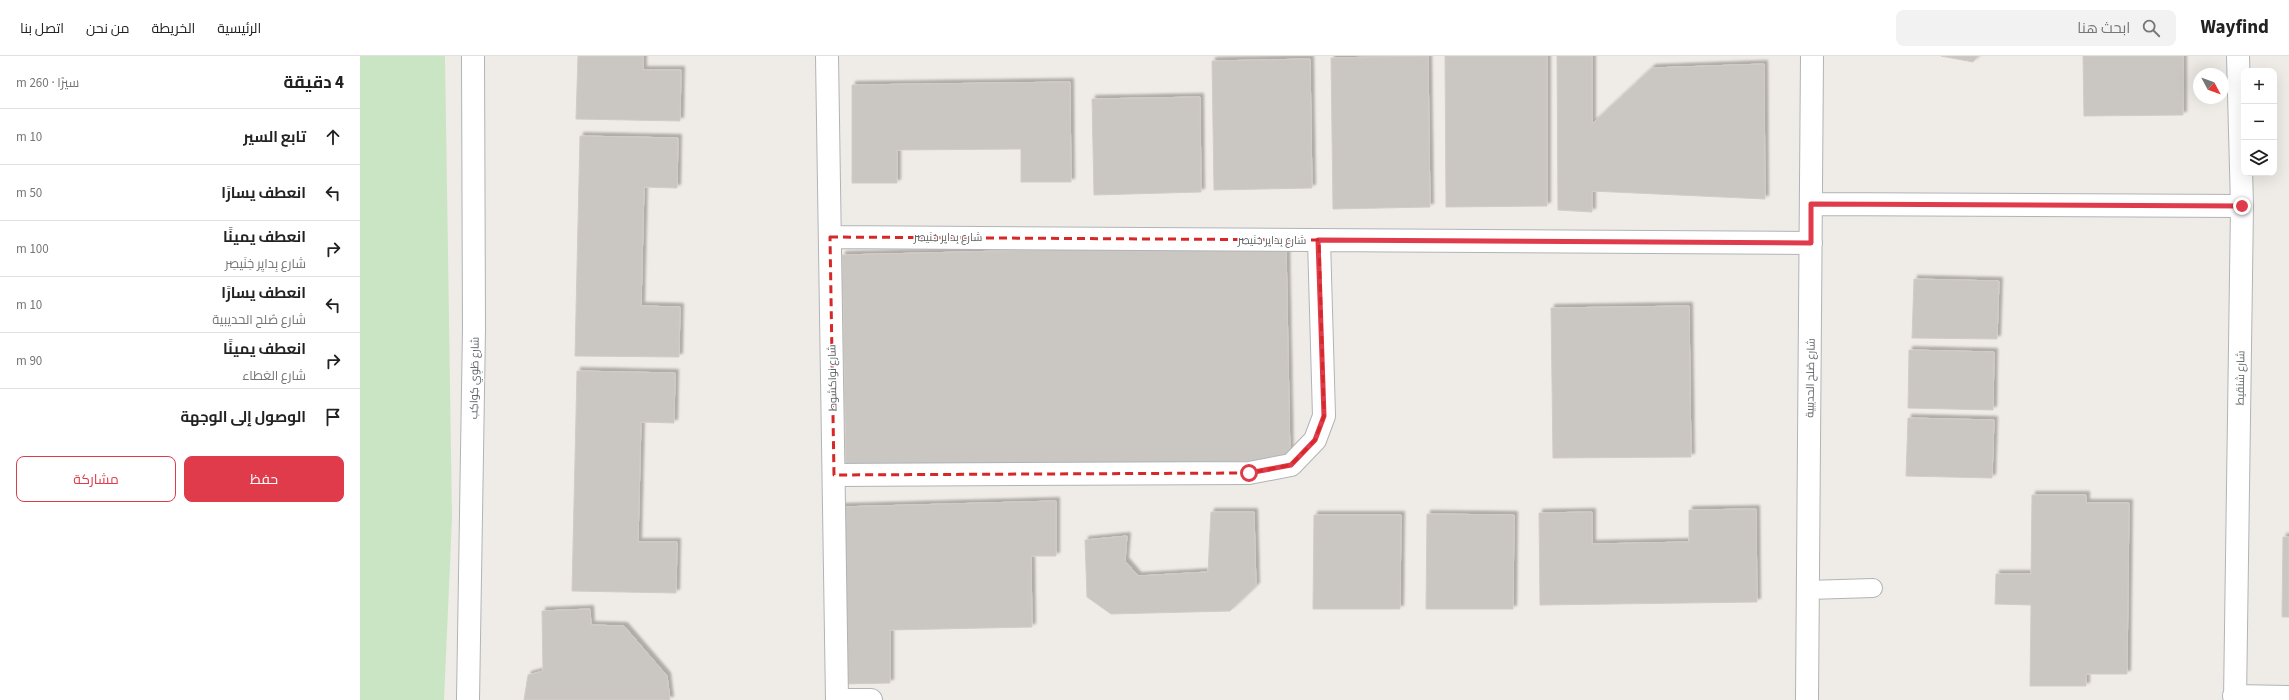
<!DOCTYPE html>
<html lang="ar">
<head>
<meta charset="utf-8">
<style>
  body { margin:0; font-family:"Source Sans 3",Cairo,sans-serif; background:#f2f2f2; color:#222; direction:rtl }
  .controls { position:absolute; right:12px; top:12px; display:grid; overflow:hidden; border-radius:8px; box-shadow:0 4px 16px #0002 }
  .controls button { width:36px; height:36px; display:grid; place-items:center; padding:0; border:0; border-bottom:1px solid #e0e0e0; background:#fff; color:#222; font:20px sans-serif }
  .compass { position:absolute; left:1833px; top:12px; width:36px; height:36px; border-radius:50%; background:#fff; box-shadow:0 4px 16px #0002; rotate:131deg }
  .stop { position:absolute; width:12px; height:12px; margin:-9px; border:3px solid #df3b4a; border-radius:50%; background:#fff }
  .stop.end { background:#df3b4a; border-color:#fff; box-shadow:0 1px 4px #0008 }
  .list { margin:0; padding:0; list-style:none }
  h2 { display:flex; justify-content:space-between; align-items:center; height:52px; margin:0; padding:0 16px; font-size:17px }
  h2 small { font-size:13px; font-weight:400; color:#767676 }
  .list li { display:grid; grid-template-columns:26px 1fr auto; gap:12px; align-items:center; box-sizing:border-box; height:56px; padding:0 16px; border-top:1px solid #e0e0e0 }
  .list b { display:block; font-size:15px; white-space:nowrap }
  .list p { margin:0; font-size:13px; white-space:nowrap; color:#767676 }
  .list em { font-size:13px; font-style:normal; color:#767676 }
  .actions { display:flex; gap:8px; padding:12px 16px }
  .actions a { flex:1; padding:9px 0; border:1px solid #df3b4a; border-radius:8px; text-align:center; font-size:14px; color:#df3b4a }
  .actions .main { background:#df3b4a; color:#fff }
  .icon { flex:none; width:22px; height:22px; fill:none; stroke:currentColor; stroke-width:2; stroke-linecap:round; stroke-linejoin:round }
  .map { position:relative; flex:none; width:1929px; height:644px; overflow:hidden; direction:ltr }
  header { display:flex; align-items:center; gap:24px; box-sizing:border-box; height:56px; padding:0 20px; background:#fff; border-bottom:1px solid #e0e0e0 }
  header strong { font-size:19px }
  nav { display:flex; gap:22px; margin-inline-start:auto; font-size:14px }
  .search { width:280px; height:36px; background:#f2f2f2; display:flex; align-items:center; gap:10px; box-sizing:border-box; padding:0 14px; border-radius:8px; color:#767676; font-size:15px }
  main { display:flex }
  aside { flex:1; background:#fff }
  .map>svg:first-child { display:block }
  .green { fill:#cae5c4 }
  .building { fill:#cac6c2; stroke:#d3ccc4; filter:url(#shadow) }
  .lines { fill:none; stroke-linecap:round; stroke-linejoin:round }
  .lane-casing { stroke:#b1b4b7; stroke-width:20 }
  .street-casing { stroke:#b1b4b7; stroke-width:24 }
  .lane { stroke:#fff; stroke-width:18 }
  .street { stroke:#fff; stroke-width:22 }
  .route { stroke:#df3b4a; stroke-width:5 }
  .marked { fill:none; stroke:#d62828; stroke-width:3; stroke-dasharray:8 5; stroke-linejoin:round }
  .labels { text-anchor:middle; stroke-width:3; stroke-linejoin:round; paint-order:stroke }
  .street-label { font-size:11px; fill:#5d6265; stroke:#fff }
</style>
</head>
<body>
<header>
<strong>Wayfind</strong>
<div class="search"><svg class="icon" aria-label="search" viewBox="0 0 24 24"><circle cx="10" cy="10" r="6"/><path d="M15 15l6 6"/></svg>ابحث هنا</div>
<nav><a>الرئيسية</a><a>الخريطة</a><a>من نحن</a><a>اتصل بنا</a></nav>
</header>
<main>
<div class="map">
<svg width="1929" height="644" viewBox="0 0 1929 644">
  <defs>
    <filter id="shadow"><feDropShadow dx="3.5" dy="-3.5" stdDeviation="1" flood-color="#0004"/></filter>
  </defs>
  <rect width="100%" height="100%" fill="#efebe6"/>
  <!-- green -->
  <path class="green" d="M 0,0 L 85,0 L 92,463 L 84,644 L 0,644 Z"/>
  <!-- building -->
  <path class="building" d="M 218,0 L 283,0 L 283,14 L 321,14 L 320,65 L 216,63 Z
    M 1068,0 L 1070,151 L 973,153 L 971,2 Z
    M 1085,0 L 1187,0 L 1187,150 L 1086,151 Z
    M 1197,0 L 1232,0 L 1232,68 L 1292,12 L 1404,8 L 1405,143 L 1232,135 L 1232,156 L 1198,154 Z
    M 1581,0 L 1618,0 L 1613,6 Z
    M 1723,0 L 1823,0 L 1823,59 L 1724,60 Z
    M 950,3 L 952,132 L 854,134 L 852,5 Z
    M 710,26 L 711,126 L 661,126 L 661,93 L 537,94 L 537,127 L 492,127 L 492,29 Z
    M 840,41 L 841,136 L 734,139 L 732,43 Z
    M 220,80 L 318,82 L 317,132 L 284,131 L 281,250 L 320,251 L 319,301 L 215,300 Z
    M 926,188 L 930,404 L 486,414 L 482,199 Z
    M 1554,223 L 1639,225 L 1637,283 L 1552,282 Z
    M 1329,250 L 1331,401 L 1193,402 L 1191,252 Z
    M 1549,294 L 1634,296 L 1633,354 L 1548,352 Z
    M 217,315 L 315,317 L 314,367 L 281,366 L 278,486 L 317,486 L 316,537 L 212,535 Z
    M 1548,362 L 1634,364 L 1632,422 L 1546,420 Z
    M 1672,439 L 1726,439 L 1726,447 L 1769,447 L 1767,618 L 1726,618 L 1726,630 L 1670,630 L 1671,549 L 1635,548 L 1636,518 L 1671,518 Z
    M 696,445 L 696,500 L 671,500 L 672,571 L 530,574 L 530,627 L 483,628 L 479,451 Z
    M 1396,453 L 1397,546 L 1180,549 L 1179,457 L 1232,456 L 1232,488 L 1329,486 L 1329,454 Z
    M 851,456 L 894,456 L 896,530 L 870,555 L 751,558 L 727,541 L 725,484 L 767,480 L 765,505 L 778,520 L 848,516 Z
    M 1067,458 L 1154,459 L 1153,553 L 1066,553 Z
    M 954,459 L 1041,459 L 1040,553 L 953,553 Z
    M 1923,481 L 1929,481 L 1929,561 L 1922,561 Z
    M 230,553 L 231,569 L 264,570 L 307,620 L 310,644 L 164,644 L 168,619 L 183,615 L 182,555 Z"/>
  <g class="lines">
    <defs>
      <path id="lane" d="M 1448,534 L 1513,532"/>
      <path id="street" d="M 467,0 L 477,644
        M 1451,148 L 1882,150
        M 470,181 L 1451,187
        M 474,419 L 889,417 L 931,409 L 955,384 L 964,360 L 959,184
        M 1874,640 L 1929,641
        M 108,644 L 114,273 L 113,0
        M 477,644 L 511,644
        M 1447,644 L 1452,0
        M 1875,644 L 1882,150 L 1878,0"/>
    </defs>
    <!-- lane casing -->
    <use href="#lane" class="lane-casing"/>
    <!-- street casing -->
    <use href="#street" class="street-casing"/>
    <!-- lane -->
    <use href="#lane" class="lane"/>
    <!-- street -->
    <use href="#street" class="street"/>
  </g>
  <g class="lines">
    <!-- route -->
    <path class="route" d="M 889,417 L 931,409 L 955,384 L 964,360 L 958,184 L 1451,187 L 1451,148 L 1882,150"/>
  </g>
  <!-- marked area -->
  <path class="marked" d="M 470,181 L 959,184 L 964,360 L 955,384 L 931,409 L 889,417 L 474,419 Z"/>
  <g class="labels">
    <!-- street labels -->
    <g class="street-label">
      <text x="588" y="185">شارع بِدايِر خِنَيصِر</text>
      <text x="912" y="188">شارع بِدايِر خِنَيصِر</text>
      <text transform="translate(114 322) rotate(-89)" y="4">شارع طَوِي كِواكِب</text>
      <text transform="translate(472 322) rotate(-91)" y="4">شارع نواكشوط</text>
      <text transform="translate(1450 322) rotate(-89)" y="4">شارع صُلح الحديبية</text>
      <text transform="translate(1880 322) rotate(-89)" y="4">شارع شنقيط</text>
    </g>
  </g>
</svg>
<div class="controls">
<button>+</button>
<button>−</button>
<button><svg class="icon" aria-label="layers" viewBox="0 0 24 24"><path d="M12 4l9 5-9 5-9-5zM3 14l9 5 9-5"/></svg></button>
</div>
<svg class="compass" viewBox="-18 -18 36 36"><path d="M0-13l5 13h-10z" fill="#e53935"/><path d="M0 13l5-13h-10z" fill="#767676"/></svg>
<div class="stop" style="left:889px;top:417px"></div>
<div class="stop end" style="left:1882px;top:150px"></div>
</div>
<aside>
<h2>4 دقيقة<small>سيرًا · 260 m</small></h2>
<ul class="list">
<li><svg class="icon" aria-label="ahead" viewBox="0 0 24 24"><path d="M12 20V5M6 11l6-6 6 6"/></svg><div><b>تابع السير</b></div><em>10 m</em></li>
<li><svg class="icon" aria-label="left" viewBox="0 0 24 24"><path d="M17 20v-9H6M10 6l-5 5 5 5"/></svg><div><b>انعطف يسارًا</b></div><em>50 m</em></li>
<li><svg class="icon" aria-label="right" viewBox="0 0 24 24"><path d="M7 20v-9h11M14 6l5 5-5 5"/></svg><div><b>انعطف يمينًا</b><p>شارع بِدايِر خِنَيصِر</p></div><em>100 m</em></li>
<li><svg class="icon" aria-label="left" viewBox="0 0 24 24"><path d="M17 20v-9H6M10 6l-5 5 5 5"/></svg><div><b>انعطف يسارًا</b><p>شارع صُلح الحديبية</p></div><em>10 m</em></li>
<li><svg class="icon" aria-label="right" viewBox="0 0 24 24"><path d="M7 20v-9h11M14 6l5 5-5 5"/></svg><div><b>انعطف يمينًا</b><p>شارع العَطاء</p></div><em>90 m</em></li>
<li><svg class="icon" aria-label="arrive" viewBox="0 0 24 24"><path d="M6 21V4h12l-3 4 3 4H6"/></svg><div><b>الوصول إلى الوجهة</b></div></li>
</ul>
<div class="actions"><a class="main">حفظ</a><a>مشاركة</a></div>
</aside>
</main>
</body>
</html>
